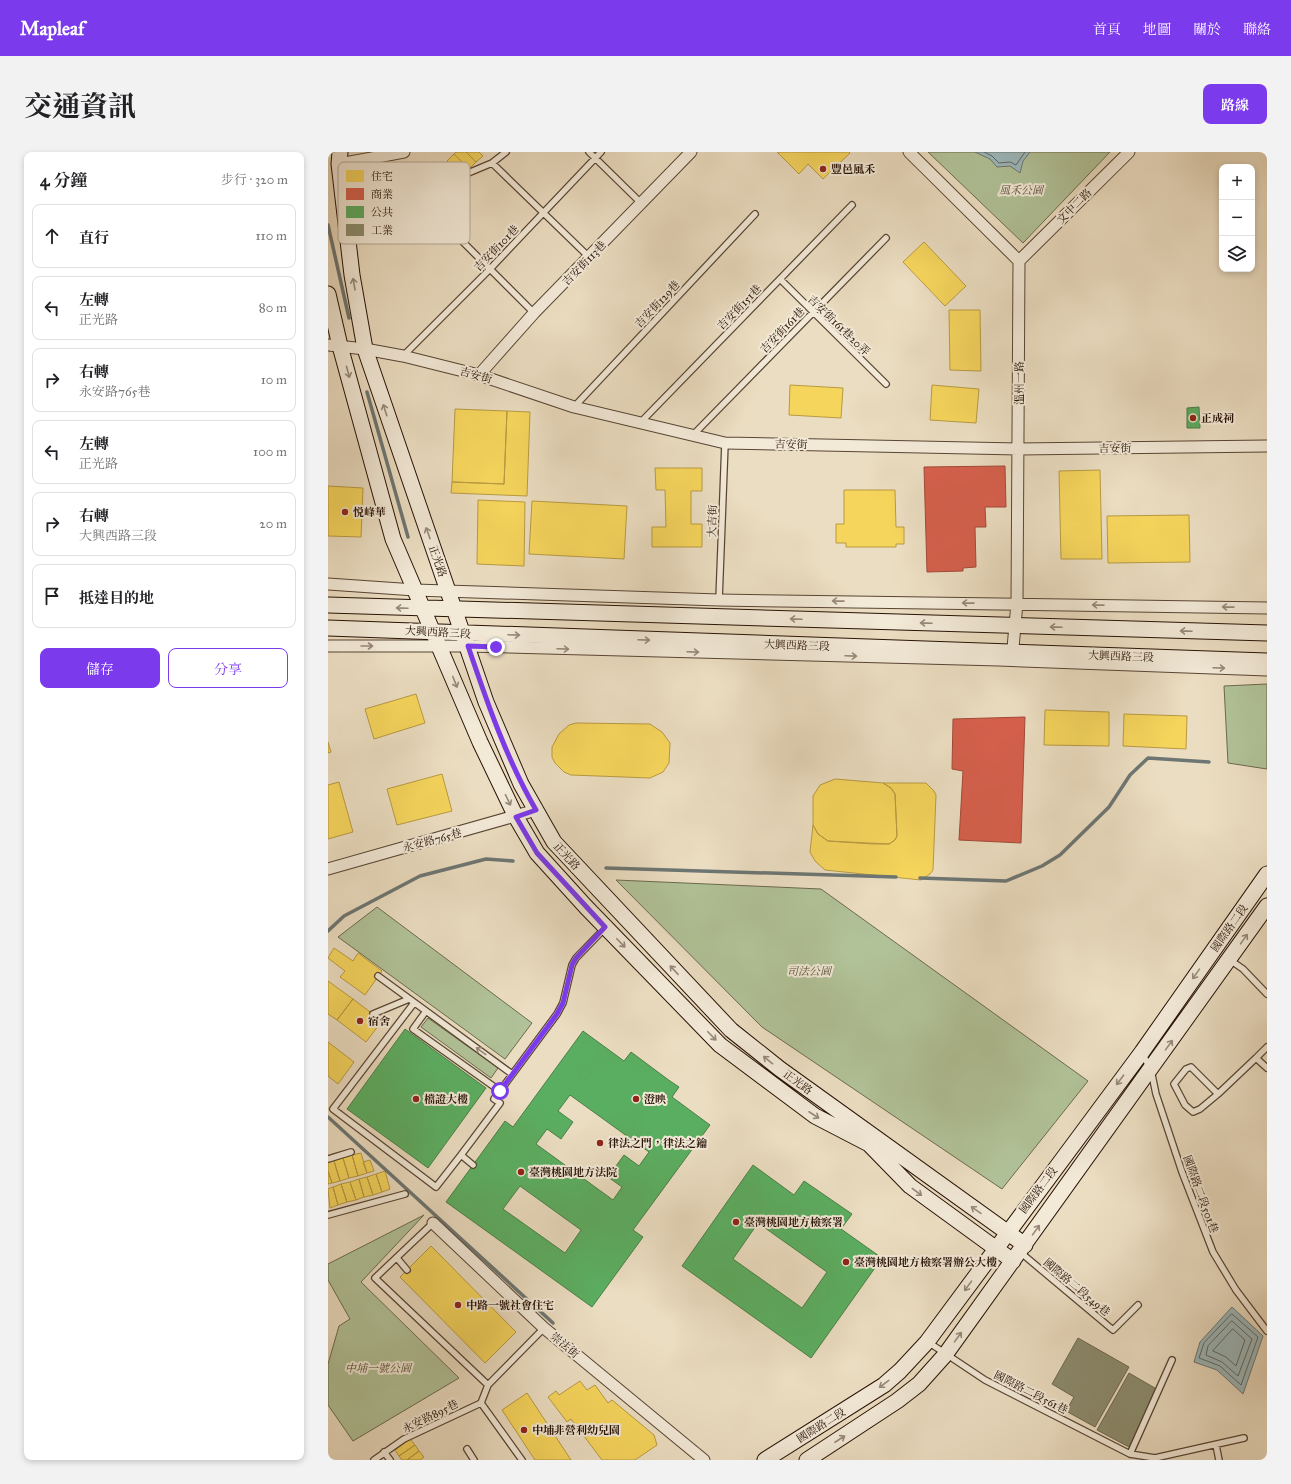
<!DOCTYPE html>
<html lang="zh-TW">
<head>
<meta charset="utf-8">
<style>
  body { margin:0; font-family:"IM FELL Great Primer","Noto Serif TC",serif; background:#f2f2f2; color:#202124 }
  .controls { position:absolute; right:12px; top:12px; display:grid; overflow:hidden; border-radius:8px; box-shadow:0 2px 6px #0003 }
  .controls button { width:36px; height:36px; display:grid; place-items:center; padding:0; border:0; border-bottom:1px solid #e0e0e0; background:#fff; color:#202124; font:20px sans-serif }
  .stop { position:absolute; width:12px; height:12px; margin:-9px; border:3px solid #7c3aed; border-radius:50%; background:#fff }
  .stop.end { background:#7c3aed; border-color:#fff; box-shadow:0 1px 4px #0008 }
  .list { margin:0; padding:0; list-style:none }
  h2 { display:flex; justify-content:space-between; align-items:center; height:52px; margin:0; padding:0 16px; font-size:17px }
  h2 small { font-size:13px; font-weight:400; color:#757577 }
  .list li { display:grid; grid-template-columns:26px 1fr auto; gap:12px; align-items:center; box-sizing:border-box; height:64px; margin:0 8px 8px; padding:0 8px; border:1px solid #e0e0e0; border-radius:8px }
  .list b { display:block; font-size:15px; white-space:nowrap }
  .list p { margin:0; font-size:13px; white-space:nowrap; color:#757577 }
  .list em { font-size:13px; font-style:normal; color:#757577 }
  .actions { display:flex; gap:8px; padding:12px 16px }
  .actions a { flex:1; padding:9px 0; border:1px solid #7c3aed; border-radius:8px; text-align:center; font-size:14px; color:#7c3aed }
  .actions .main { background:#7c3aed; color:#fff }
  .icon { flex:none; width:22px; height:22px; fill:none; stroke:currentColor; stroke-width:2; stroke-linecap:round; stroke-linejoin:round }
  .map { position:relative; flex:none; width:939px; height:1308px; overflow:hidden; border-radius:8px }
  header { display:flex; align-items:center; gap:24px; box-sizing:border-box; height:56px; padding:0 20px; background:#7c3aed; color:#fff }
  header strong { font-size:19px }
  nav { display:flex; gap:22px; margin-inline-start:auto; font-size:14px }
  .intro { display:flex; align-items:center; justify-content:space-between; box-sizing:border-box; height:96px; padding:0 24px }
  h1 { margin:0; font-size:28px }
  .button { padding:10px 18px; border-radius:8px; background:#7c3aed; color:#fff; font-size:14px; font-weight:700 }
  main { display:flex; gap:24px; padding:0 24px }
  aside { flex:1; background:#fff; border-radius:8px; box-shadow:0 2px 6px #0003 }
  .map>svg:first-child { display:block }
  .green { fill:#b1c298; stroke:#6c6a4e }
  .water { fill:#9cb9bd; stroke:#6d7673 }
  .homes { fill:#f6d55c; stroke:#b89a42 }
  .shops { fill:#d6604d; stroke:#a24937 }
  .public { fill:#5aae61; stroke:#4b7f45; fill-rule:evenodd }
  .industry { fill:#8c8c6e; stroke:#6e674e }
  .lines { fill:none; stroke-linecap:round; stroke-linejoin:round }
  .shore { stroke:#626661; stroke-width:1 }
  .stream { stroke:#6d7673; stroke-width:3.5 }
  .lane-casing { stroke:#584534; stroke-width:8 }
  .street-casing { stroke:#584534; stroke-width:13 }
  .secondary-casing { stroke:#271205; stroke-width:17 }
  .lane { stroke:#f2e9d7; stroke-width:5.5 }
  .street { stroke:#f2e9d7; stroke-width:11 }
  .secondary { stroke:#f2e9d7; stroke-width:15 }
  .oneway { stroke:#978878 }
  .route { stroke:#7c3aed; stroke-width:5 }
  .poi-dot { fill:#8f2418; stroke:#f2e9d7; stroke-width:1.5 }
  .labels { text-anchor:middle; stroke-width:4; stroke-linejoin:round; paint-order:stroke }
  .poi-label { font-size:11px; font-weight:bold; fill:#271205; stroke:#f2e9d7; text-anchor:start }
  .park-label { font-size:11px; font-style:italic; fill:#575038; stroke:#f2e9d7 }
  .street-label { font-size:11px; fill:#271205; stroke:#f2e9d7 }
  .key { fill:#f2e9d7; stroke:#b5a898; stroke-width:1 }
  .key-label { font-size:11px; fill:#271205 }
</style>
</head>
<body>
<header>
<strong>Mapleaf</strong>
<nav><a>首頁</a><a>地圖</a><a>關於</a><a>聯絡</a></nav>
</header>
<div class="intro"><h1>交通資訊</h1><a class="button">路線</a></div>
<main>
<aside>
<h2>4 分鐘<small>步行 · 320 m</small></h2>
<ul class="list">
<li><svg class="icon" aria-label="ahead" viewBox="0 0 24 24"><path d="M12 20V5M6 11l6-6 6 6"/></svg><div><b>直行</b></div><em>110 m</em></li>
<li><svg class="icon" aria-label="left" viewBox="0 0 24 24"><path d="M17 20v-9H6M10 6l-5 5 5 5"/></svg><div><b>左轉</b><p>正光路</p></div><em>80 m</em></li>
<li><svg class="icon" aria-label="right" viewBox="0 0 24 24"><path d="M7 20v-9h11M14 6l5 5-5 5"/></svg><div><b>右轉</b><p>永安路765巷</p></div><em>10 m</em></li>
<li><svg class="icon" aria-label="left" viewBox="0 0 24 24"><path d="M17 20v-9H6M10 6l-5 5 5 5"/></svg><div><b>左轉</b><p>正光路</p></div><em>100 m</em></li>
<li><svg class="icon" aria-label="right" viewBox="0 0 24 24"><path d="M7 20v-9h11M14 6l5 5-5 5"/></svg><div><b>右轉</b><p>大興西路三段</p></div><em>20 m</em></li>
<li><svg class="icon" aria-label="arrive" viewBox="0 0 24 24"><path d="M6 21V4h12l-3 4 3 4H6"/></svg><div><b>抵達目的地</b></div></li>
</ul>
<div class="actions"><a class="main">儲存</a><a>分享</a></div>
</aside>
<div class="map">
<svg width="939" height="1308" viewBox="0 0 939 1308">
  <rect width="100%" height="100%" fill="#ebddc1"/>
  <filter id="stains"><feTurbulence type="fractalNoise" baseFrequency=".005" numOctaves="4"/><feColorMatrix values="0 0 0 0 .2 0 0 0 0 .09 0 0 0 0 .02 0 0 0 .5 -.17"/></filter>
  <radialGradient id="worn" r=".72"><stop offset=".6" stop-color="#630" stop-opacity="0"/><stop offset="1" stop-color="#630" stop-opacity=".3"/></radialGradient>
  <!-- green -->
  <path class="green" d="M 600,0 L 782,0 L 695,91 Z
    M 939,532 L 939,617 L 900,611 L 896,534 Z
    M 288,728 L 493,737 L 760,929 L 674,1037 L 434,875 Z
    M 49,755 L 204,871 L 177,907 L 10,785 Z
    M 100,866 L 170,916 L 163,926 L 93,875 Z
    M 96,1063 L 33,1130 L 131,1226 L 25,1289 L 0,1253 L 0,1212 L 11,1174 L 22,1167 L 0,1128 L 0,1112 Z"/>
  <!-- water -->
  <path class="water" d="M 647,0 L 702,0 L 695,9 L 692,21 L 682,14 L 669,15 L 662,7 Z
    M 904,1155 L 935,1184 L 915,1242 L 889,1218 L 866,1210 L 872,1190 Z"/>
  <!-- homes -->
  <path class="homes" d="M 128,0 L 138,0 L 148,10 L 141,17 L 126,2 Z
    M 138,0 L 151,0 L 155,4 L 148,10 Z
    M 449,0 L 521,0 L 522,1 L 495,27 L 480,12 L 471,22 Z
    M 126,2 L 141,17 L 134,24 L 119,9 Z
    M 596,90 L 638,134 L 617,154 L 575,110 Z
    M 621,158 L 652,158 L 653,219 L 622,218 Z
    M 462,233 L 515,236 L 513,266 L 461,263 Z
    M 604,233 L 651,237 L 648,271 L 602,268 Z
    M 127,257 L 179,259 L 176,332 L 124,330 Z
    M 179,259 L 202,260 L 199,344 L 123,341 L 124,330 L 176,332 Z
    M 327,316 L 374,316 L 374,339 L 363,339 L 363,372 L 374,372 L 374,395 L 324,395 L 324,375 L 338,375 L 337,338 L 328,338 Z
    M 772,318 L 774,407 L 733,407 L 731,319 Z
    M 0,334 L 35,336 L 33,385 L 0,384 Z
    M 516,338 L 567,338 L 568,375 L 576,375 L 576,392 L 568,392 L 568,395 L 518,395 L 518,391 L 508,391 L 508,372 L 516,372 Z
    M 150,348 L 197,350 L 196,414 L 149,412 Z
    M 204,349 L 299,354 L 296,407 L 201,402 Z
    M 861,363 L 862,410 L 780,411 L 779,364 Z
    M 88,542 L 97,571 L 46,587 L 37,557 Z
    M 717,558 L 781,560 L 781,594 L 716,593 Z
    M 796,562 L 859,564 L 858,597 L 795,594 Z
    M 248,571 L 322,572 L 334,580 L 342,591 L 341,611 L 335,620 L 322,626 L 243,623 L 236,620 L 227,611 L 224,605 L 224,595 L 231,582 L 241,573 Z
    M 0,590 L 3,600 L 0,601 Z
    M 114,622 L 124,659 L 69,673 L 59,637 Z
    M 507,627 L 555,631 L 563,636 L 567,642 L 569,684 L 567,688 L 561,692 L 545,692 L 500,689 L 490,682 L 485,673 L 485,644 L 492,633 Z
    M 11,630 L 25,680 L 0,687 L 0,633 Z
    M 555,631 L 598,631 L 606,639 L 608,643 L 605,718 L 602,722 L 593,728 L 497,718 L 487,709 L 482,700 L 485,673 L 490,682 L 500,689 L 561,692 L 567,688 L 569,684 L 567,642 L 563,636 Z
    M 6,796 L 25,809 L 30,801 L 54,819 L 37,843 L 12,825 L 17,819 L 0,806 Z
    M 0,829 L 25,847 L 9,868 L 0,862 Z
    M 25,847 L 54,869 L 38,890 L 9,868 Z
    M 0,890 L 26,910 L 10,932 L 0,924 Z
    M 33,1001 L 39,1021 L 30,1024 L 24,1003 Z
    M 24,1003 L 30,1024 L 21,1026 L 15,1006 Z
    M 15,1006 L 21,1026 L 12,1029 L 6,1009 Z
    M 42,1008 L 46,1019 L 39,1021 L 35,1010 Z
    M 6,1009 L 12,1029 L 4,1031 L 0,1019 L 0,1011 Z
    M 0,1019 L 4,1031 L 0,1032 Z
    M 57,1019 L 62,1037 L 54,1040 L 48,1022 Z
    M 48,1022 L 54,1040 L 45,1043 L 39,1025 Z
    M 39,1025 L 45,1043 L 36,1045 L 31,1027 Z
    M 31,1027 L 36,1045 L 28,1048 L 22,1030 Z
    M 22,1030 L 28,1048 L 19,1050 L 13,1032 Z
    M 13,1032 L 19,1050 L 10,1053 L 5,1035 Z
    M 5,1035 L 10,1053 L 2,1056 L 0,1037 Z
    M 103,1094 L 188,1180 L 157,1211 L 72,1125 Z
    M 252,1229 L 259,1238 L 267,1233 L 280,1251 L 284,1248 L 326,1283 L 329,1293 L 307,1308 L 274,1308 L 243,1267 L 239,1270 L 220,1245 L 228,1239 L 231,1243 Z
    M 199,1241 L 243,1308 L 207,1308 L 174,1258 Z
    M 82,1287 L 87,1293 L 71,1304 L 67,1298 Z
    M 87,1293 L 91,1299 L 79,1308 L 74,1308 L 71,1304 Z
    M 91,1299 L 96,1305 L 92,1308 L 79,1308 Z"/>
  <!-- shops -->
  <path class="shops" d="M 677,314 L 678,355 L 657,355 L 658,375 L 647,375 L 648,415 L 635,416 L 635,419 L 599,420 L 596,315 Z
    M 697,565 L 693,691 L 631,688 L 635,619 L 624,617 L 625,567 Z"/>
  <!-- public -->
  <path class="public" d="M 871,255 L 872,276 L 859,276 L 859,256 Z
    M 77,877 L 158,936 L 100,1016 L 19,957 Z
    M 255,879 L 296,909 L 303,900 L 342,929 L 351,935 L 344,945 L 382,973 L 305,1078 L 315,1085 L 264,1155 L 118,1050 L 177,969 L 185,975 ZM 242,943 L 321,1000 L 311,1014 L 296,1003 L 280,1025 L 294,1035 L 285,1048 L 208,992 L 219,977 L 233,987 L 245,970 L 230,959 ZM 192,1034 L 253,1078 L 237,1101 L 175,1057 Z
    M 425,1013 L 466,1043 L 476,1029 L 524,1062 L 513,1077 L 554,1106 L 483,1206 L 354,1114 ZM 430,1071 L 499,1120 L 474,1156 L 405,1107 Z"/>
  <!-- industry -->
  <path class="industry" d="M 750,1186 L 801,1215 L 767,1275 L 738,1259 L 746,1245 L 724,1232 Z
    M 801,1221 L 832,1239 L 801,1295 L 769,1278 Z"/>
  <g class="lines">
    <!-- shore -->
    <path class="shore" d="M 656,0 L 664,4 L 671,11 L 682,10 L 688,13 L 697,0
      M 904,1162 L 930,1185 L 913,1233 L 892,1214 L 871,1206 L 876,1191 Z
      M 904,1169 L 924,1187 L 910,1224 L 894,1210 L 878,1203 L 880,1194 Z
      M 905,1177 L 917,1188 L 908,1214 L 898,1205 L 885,1199 Z"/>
    <!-- stream -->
    <path class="stream" d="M 0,73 L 21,166
      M 39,240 L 80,385
      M 278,716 L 568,725
      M 592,726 L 678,729 L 714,714 L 732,703 L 781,655 L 802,623 L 820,606 L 881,610
      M 0,779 L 16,764 L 92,724 L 158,707 L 185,709
      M 0,965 L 225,1171"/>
    <defs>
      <path id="lane" d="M 261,0 L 313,51
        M 164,11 L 261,105
        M 79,16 L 133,24 L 164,11 L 178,0
        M 82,37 L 206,161
        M 452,127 L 558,232
        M 75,204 L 162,117 L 273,0
        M 246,255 L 427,62
        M 312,271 L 524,53
        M 365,283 L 558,86
        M 391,448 L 397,291
        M 902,808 L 915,817 L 939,842
        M 50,824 L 98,859
        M 86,851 L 5,957 L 108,1035 L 133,1003
        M 45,862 L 81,847
        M 939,895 L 928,906 L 939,916
        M 814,901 L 823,918 L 828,942 L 854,1020 L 885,1100 L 908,1138 L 939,1179
        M 172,939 L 85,877 L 98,859 L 184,922
        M 890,942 L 872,957 L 865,960 L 857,953 L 846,932 L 858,917 L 863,915 L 890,942 L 928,906
        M 0,1007 L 23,1000
        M 145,1013 L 133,1003 L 172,951 L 166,947 L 229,862 L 235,851 L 244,813 L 248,806 L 277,776
        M 0,1063 L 77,1042
        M 105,1071 L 47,1126 L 160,1233
        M 692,1100 L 785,1178 L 810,1153
        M 69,1106 L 79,1118
        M 600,1190 L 657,1228 L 802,1302 L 827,1306 L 916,1286
        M 153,1251 L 194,1308
        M 888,1293 L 891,1308
        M 139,1297 L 146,1308
        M 56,1300 L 62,1308
        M 802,1302 L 844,1208
        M 46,1308 L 76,1287 L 153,1251 L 160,1233 L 216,1176"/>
      <path id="street" d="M 581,0 L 691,109 L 689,451 L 684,507
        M 11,12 L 76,0
        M 691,109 L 801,0
        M 0,193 L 37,197 L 75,204 L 151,223 L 246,255 L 397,291 L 691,297 L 939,294
        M 151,223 L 206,161 L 363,0
        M 0,432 L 87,438 L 391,448 L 939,456
        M 0,494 L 140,494 L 671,508 L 939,518
        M 0,717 L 208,658
        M 105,1071 L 216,1176 L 376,1308"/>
      <path id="secondary" d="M 12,0 L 11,12 L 24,123 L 37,197 L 158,550 L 193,632 L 226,690 L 403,878 L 452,917 L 697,1093
        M 0,142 L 12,194 L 65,387 L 152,590 L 188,665 L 209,701 L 258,755 L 392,893 L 487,964 L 541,992 L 582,1034 L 685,1109
        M 0,453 L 939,481
        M 0,476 L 939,509
        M 437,1308 L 556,1233 L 572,1219 L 599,1190 L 814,900 L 939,722
        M 479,1308 L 569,1249 L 591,1232 L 617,1203 L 939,754"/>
    </defs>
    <!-- lane casing -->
    <use href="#lane" class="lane-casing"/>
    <!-- street casing -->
    <use href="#street" class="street-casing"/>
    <!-- secondary casing -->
    <use href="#secondary" class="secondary-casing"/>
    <!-- lane -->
    <use href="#lane" class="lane"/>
    <!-- street -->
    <use href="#street" class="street"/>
    <!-- secondary -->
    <use href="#secondary" class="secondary"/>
  </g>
  <!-- one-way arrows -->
  <defs><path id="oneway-shaft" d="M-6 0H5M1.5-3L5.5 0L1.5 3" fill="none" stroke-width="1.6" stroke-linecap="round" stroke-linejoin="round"/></defs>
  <g class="oneway">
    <use href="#oneway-shaft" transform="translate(26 132) rotate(-100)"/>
    <use href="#oneway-shaft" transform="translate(20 220) rotate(75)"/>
    <use href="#oneway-shaft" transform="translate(57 258) rotate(-108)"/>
    <use href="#oneway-shaft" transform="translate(100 381) rotate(-110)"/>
    <use href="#oneway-shaft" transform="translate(510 449) rotate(-179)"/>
    <use href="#oneway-shaft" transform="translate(640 451) rotate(-179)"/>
    <use href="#oneway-shaft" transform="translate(770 453) rotate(-179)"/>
    <use href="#oneway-shaft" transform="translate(900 455) rotate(-179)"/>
    <use href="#oneway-shaft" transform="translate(74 456) rotate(-178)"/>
    <use href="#oneway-shaft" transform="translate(468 467) rotate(-178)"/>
    <use href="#oneway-shaft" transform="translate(598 471) rotate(-178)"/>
    <use href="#oneway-shaft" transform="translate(728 475) rotate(-178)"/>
    <use href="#oneway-shaft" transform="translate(858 479) rotate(-178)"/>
    <use href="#oneway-shaft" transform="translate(186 483) rotate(2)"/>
    <use href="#oneway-shaft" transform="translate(316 488) rotate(2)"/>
    <use href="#oneway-shaft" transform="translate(39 494)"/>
    <use href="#oneway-shaft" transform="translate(235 497) rotate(2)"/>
    <use href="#oneway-shaft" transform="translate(365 500) rotate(2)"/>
    <use href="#oneway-shaft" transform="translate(523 504) rotate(2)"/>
    <use href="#oneway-shaft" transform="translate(891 516) rotate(2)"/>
    <use href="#oneway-shaft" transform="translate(127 530) rotate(68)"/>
    <use href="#oneway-shaft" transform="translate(180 648) rotate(64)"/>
    <use href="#oneway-shaft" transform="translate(916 787) rotate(-55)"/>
    <use href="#oneway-shaft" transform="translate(293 791) rotate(46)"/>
    <use href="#oneway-shaft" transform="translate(346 818) rotate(-133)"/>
    <use href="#oneway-shaft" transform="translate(868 822) rotate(125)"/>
    <use href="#oneway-shaft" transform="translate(384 884) rotate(46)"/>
    <use href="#oneway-shaft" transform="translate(841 893) rotate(-54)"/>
    <use href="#oneway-shaft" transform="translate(153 899) rotate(-144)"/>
    <use href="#oneway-shaft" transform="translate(440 908) rotate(-141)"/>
    <use href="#oneway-shaft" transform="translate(792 928) rotate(127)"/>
    <use href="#oneway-shaft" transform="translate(486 963) rotate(33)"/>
    <use href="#oneway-shaft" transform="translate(589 1040) rotate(37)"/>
    <use href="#oneway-shaft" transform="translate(648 1058) rotate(-145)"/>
    <use href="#oneway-shaft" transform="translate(708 1078) rotate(-54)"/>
    <use href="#oneway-shaft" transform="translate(640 1134) rotate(126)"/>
    <use href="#oneway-shaft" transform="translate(630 1185) rotate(-54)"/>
    <use href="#oneway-shaft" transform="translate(556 1232) rotate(143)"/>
    <use href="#oneway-shaft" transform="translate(512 1287) rotate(-33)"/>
  </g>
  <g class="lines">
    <!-- route -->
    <path class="route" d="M 168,495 L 140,494 C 159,550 178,606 208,658 L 188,665 L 209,701 L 277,775 L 248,806 L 244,813 L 235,851 L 229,862 L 172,939"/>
  </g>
  <!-- markers -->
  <g class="poi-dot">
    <circle cx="495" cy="17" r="4"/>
    <circle cx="865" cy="266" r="4"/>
    <circle cx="17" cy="360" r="4"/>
    <circle cx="32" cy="869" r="4"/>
    <circle cx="88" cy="947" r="4"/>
    <circle cx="308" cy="947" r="4"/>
    <circle cx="272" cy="991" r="4"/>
    <circle cx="193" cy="1020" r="4"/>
    <circle cx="408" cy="1070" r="4"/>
    <circle cx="518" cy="1110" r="4"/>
    <circle cx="130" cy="1153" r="4"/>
    <circle cx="196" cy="1278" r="4"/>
  </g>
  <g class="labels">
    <!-- poi labels -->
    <g class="poi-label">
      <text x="503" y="21">豐邑風禾</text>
      <text x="873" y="270">正成祠</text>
      <text x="25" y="364">悦峰華</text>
      <text x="40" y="873">宿舍</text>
      <text x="96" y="951">檔證大樓</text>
      <text x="316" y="951">澄映</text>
      <text x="280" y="995">律法之門，律法之鑰</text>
      <text x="201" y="1024">臺灣桃園地方法院</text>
      <text x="416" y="1074">臺灣桃園地方檢察署</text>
      <text x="526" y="1114">臺灣桃園地方檢察署辦公大樓</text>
      <text x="138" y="1157">中路一號社會住宅</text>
      <text x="204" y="1282">中埔非營利幼兒園</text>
    </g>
    <!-- park labels -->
    <g class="park-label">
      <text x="693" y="42">風禾公園</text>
      <text x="481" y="823">司法公園</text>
      <text x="50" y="1220">中埔一號公園</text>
    </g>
    <!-- street labels -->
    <g class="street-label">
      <text transform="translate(746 54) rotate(-45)" y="4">文中二路</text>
      <text transform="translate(168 96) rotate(-46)" y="4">吉安街101巷</text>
      <text transform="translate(256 111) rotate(-46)" y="4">吉安街113巷</text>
      <text transform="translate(329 152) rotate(-47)" y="4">吉安街129巷</text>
      <text transform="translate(411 155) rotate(-46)" y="4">吉安街151巷</text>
      <text transform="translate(511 173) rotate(44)" y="4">吉安街161巷20弄</text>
      <text transform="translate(454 178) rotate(-46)" y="4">吉安街161巷</text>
      <text transform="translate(148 223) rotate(16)" y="4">吉安街</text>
      <text transform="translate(691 231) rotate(-90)" y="4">溫州一路</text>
      <text transform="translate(463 292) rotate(1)" y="4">吉安街</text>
      <text transform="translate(787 296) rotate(-1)" y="4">吉安街</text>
      <text transform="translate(384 369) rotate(-88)" y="4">大吉街</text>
      <text transform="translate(110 409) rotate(71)" y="4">正光路</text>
      <text transform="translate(110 480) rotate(3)" y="4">大興西路三段</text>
      <text transform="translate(469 493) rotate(2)" y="4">大興西路三段</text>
      <text transform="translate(793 504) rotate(2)" y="4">大興西路三段</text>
      <text transform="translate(104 688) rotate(-15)" y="4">永安路765巷</text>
      <text transform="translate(239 704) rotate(48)" y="4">正光路</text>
      <text transform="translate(901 776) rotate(-55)" y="4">國際路二段</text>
      <text transform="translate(470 930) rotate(36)" y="4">正光路</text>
      <text transform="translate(710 1038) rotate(-53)" y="4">國際路二段</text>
      <text transform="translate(873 1042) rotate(70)" y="4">國際路二段501巷</text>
      <text transform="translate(749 1135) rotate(40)" y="4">國際路二段549巷</text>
      <text transform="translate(237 1193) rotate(40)" y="4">崇法街</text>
      <text transform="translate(703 1240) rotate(27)" y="4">國際路二段561巷</text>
      <text transform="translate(102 1264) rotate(-26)" y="4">永安路895巷</text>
      <text transform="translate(493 1273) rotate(-32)" y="4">國際路二段</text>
    </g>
  </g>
  <!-- legend -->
  <rect x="10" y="10" width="132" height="82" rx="6" class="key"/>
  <rect x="18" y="18" width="18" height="12" fill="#f6d55c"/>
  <rect x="18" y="36" width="18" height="12" fill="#d6604d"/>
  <rect x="18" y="54" width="18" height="12" fill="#5aae61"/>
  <rect x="18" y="72" width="18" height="12" fill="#8c8c6e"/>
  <g class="key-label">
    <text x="43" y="28">住宅</text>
    <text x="43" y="46">商業</text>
    <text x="43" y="64">公共</text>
    <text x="43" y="82">工業</text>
  </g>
  <rect width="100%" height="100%" filter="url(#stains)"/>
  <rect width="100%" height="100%" fill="url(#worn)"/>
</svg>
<div class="controls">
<button>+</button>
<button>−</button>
<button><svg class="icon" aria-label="layers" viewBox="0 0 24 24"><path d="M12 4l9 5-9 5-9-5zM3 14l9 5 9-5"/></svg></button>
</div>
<div class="stop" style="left:172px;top:939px"></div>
<div class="stop end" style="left:168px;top:495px"></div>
</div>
</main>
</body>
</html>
